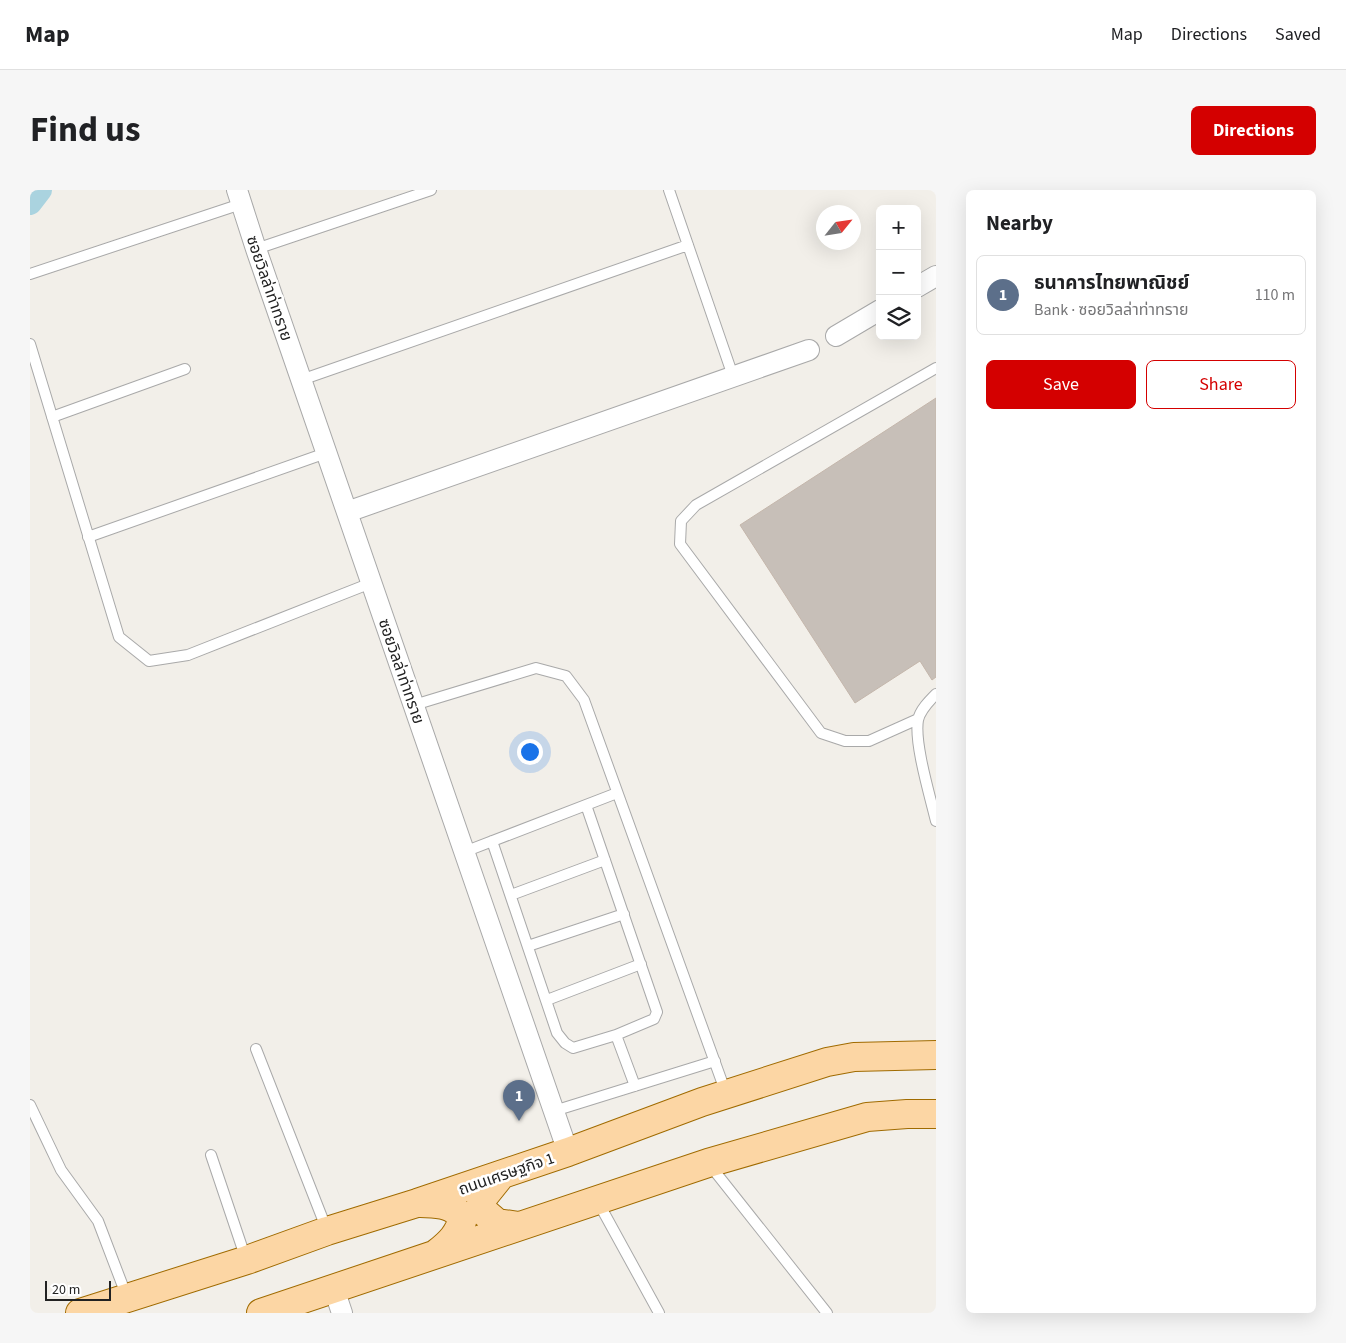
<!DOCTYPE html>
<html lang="en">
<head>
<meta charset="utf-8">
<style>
  body { margin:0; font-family:"Source Sans 3","Noto Sans Thai",sans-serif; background:#f6f6f6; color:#202124 }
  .controls { position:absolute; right:15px; top:15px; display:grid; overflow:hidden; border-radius:8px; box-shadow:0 5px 20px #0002 }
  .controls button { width:45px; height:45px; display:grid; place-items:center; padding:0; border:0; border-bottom:1px solid #e0e0e0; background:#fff; color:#202124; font:25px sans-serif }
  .compass { position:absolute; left:786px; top:15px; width:45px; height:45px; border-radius:50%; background:#fff; box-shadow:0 5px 20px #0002; rotate:60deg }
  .scale { position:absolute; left:15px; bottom:12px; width:66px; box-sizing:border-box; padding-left:5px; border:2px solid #222; border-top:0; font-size:14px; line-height:18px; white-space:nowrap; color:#222; -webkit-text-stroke:4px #fff; paint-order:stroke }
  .you { position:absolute; left:499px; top:561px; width:18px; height:18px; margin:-12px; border:4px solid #fff; border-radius:50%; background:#1a73e8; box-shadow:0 0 0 8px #1a73e833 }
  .badge { display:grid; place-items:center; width:32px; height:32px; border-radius:50%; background:#d40000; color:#fff; font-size:16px; font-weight:700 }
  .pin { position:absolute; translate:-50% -41px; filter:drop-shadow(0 1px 2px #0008) }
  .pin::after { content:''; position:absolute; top:26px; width:18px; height:15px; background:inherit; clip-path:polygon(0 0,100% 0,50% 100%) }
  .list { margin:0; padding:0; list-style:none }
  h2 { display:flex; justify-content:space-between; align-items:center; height:65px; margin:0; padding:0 20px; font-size:21px }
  h2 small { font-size:16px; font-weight:400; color:#757577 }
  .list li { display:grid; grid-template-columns:32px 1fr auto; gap:15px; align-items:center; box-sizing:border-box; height:80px; margin:0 10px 10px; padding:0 10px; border:1px solid #e0e0e0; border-radius:8px }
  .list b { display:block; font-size:19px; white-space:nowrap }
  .list p { margin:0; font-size:16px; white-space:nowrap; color:#757577 }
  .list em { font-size:16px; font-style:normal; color:#757577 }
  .actions { display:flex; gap:10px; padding:15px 20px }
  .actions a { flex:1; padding:11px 0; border:1px solid #d40000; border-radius:8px; text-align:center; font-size:18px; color:#d40000 }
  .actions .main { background:#d40000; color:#fff }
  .icon { flex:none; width:28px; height:28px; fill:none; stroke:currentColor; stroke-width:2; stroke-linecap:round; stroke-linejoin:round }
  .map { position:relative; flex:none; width:906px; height:1123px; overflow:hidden; border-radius:8px }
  header { display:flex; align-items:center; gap:30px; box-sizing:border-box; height:70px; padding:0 25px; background:#fff; border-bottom:1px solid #e0e0e0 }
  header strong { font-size:24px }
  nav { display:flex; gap:28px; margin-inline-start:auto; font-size:18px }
  .intro { display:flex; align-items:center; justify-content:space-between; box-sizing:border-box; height:120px; padding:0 30px }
  h1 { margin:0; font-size:35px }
  .button { padding:12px 22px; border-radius:8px; background:#d40000; color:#fff; font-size:18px; font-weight:700 }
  main { display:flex; gap:30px; padding:0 30px }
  aside { flex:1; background:#fff; border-radius:8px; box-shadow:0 5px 20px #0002 }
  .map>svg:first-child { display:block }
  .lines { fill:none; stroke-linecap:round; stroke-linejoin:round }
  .canal { stroke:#aad3df; stroke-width:24 }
  .building { fill:#c7bfb8; stroke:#c4b6ab }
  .lane-casing { stroke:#a9a9a9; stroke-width:12 }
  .street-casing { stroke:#a9a9a9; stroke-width:22 }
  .primary-casing { stroke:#a06b00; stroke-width:30 }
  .lane { stroke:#fff; stroke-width:10 }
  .street { stroke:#fff; stroke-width:20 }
  .primary { stroke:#fcd6a4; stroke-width:28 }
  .labels { text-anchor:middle; stroke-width:5; stroke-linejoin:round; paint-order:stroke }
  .street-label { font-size:16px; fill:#222; stroke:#fff }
</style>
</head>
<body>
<header>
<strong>Map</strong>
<nav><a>Map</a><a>Directions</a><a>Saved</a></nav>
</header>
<div class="intro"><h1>Find us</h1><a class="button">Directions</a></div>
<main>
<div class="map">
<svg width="906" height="1123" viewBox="0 0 906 1123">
  <rect width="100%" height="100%" fill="#f2efe9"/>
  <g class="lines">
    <!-- canal -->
    <path class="canal" d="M 0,13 L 10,0"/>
  </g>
  <!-- building -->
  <path class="building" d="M 906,208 L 906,487 L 902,490 L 890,471 L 825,513 L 710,335 Z"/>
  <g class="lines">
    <defs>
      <path id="lane" d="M 639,0 L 703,186
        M 226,59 L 401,0
        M 0,84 L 211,14
        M 0,154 L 89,447 L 119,471 L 158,465 L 341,393
        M 271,190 L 658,55
        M 22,227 L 155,179
        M 58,347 L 296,263
        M 906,504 C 899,511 890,520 888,530 C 884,553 900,606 906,631
        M 384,515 L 506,478 L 536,486 L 554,510 L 696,903
        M 888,529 L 839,551 L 815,551 L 791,543 L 650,354 L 651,331 L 666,315 L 906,178
        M 462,651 L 527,843 L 535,853 L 543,858 L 586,845 L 624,829 L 627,822 L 556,615
        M 434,662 L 587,603
        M 481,705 L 575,670
        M 498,756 L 594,724
        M 517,810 L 611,774
        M 586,845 L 605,896
        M 226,859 L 297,1040
        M 0,915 L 31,980 L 68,1031 L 97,1107
        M 524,921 L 685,871
        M 181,965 L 216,1069
        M 679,974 L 797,1123
        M 568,1012 L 629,1123"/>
      <path id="street" d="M 207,0 L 226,59 L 538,962
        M 887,97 L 906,86
        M 806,146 L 850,120
        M 317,322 L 779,160
        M 304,1099 L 312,1123"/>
      <path id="primary" d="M 471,985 L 451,1010 L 453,1021 L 467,1033 L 489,1036
        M 391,1013 C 408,1014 422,1013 433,1028 C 429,1044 420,1053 407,1063
        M 50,1123 L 217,1070 L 297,1041 L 387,1013 L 538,962 L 672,912 L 797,872 L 824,867 L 906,865
        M 231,1123 L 678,973 L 837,927 L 877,924 L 906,924"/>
    </defs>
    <!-- lane casing -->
    <use href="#lane" class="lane-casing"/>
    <!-- street casing -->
    <use href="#street" class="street-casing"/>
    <!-- primary casing -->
    <use href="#primary" class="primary-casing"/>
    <!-- lane -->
    <use href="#lane" class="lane"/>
    <!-- street -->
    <use href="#street" class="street"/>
    <!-- primary -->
    <use href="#primary" class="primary"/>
  </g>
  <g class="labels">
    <!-- street labels -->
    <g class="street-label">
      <text transform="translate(240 98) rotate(71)" y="6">ซอยวิลล่าท่าทราย</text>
      <text transform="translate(372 481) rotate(71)" y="6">ซอยวิลล่าท่าทราย</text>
      <text transform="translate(476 983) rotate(-19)" y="6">ถนนเศรษฐกิจ 1</text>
    </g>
  </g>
</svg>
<div class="controls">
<button>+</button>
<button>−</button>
<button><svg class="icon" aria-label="layers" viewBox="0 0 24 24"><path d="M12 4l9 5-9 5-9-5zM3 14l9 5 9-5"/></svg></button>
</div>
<svg class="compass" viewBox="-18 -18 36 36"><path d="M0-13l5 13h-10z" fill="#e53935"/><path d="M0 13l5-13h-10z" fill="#757577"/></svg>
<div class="scale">20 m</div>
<div class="you"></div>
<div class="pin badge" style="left:489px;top:931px;background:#5c6f8a">1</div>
</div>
<aside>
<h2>Nearby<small></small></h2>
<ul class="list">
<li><span class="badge" style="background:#5c6f8a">1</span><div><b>ธนาคารไทยพาณิชย์</b><p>Bank · ซอยวิลล่าท่าทราย</p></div><em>110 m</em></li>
</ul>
<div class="actions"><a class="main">Save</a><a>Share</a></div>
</aside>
</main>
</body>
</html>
